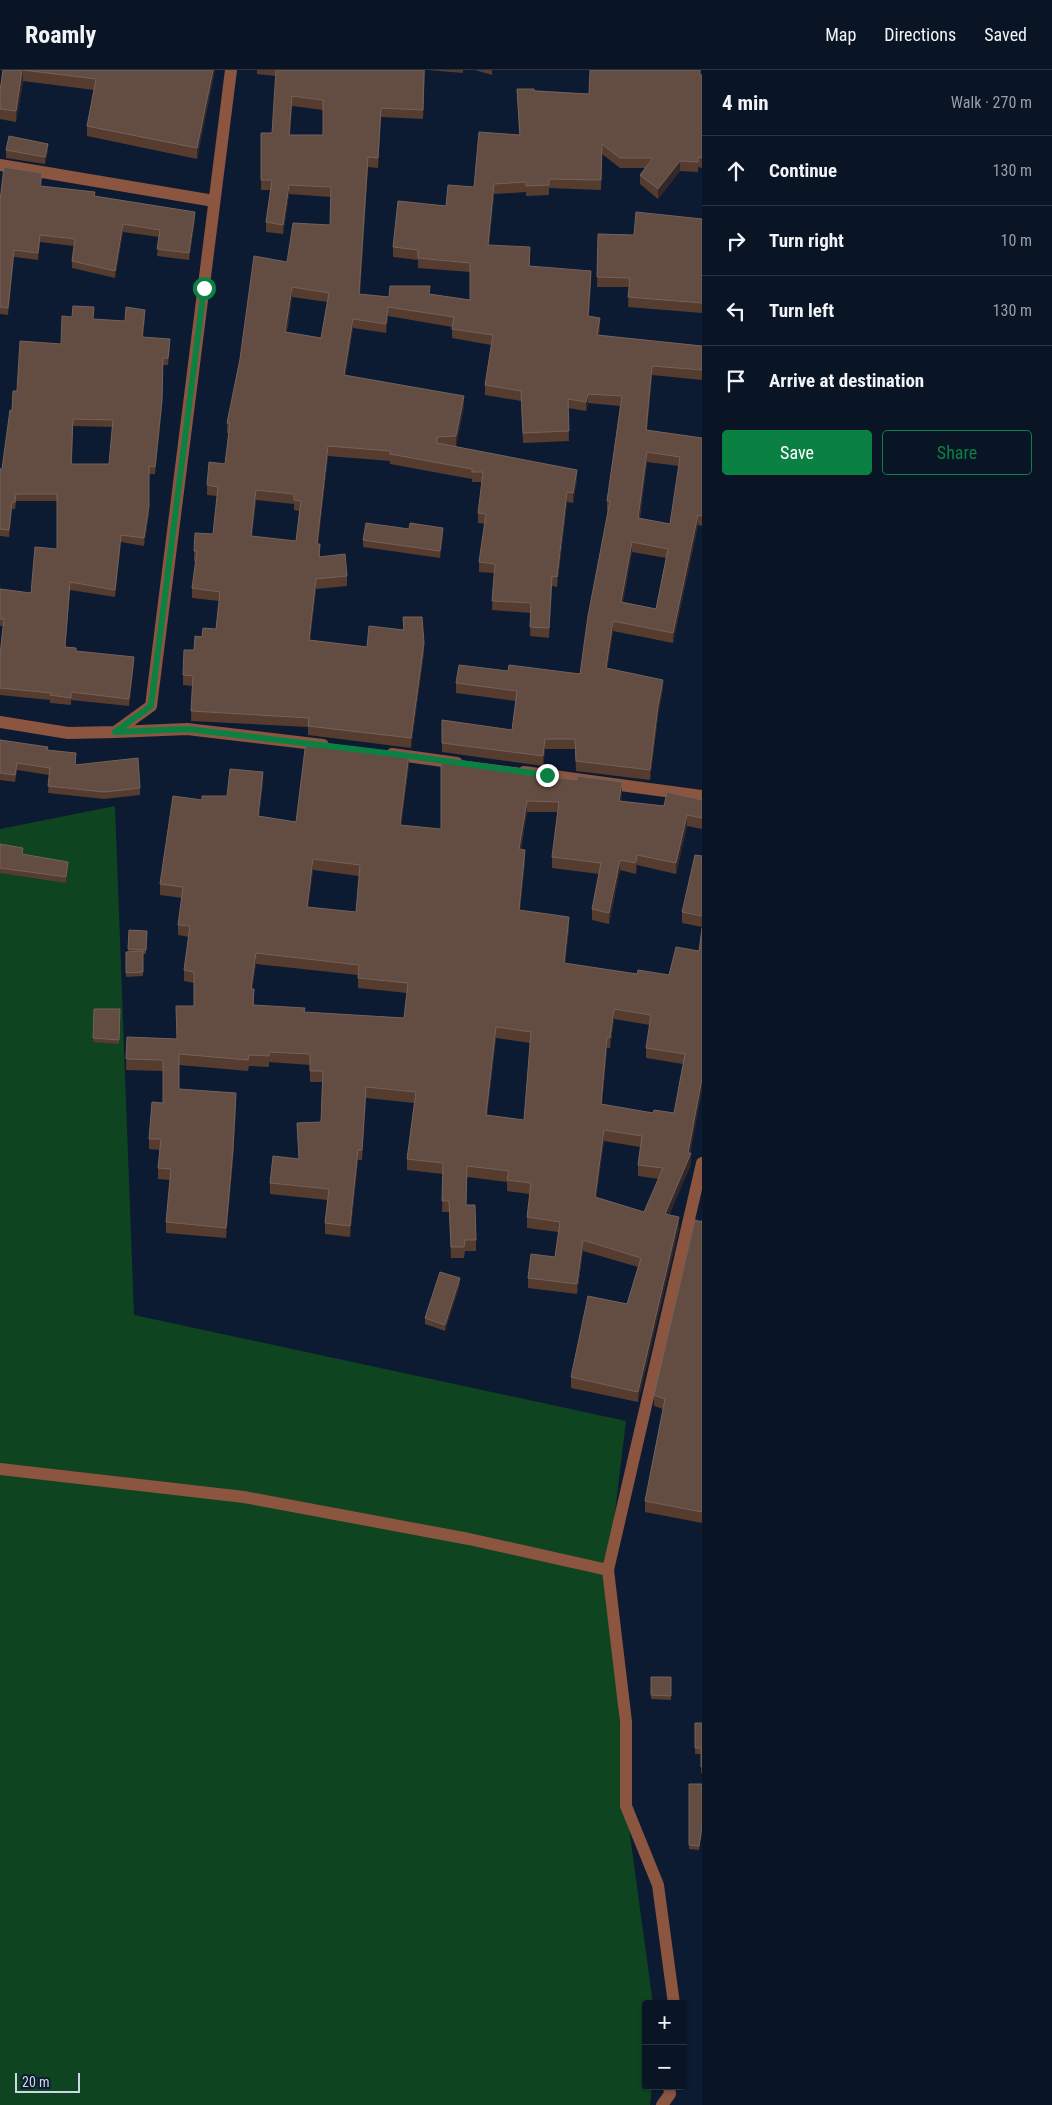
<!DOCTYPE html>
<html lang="en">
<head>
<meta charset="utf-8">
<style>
  body { margin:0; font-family:"Roboto Condensed",sans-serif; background:#172132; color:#f1f3f6 }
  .controls { position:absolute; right:15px; bottom:15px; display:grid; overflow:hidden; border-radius:5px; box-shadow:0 1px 4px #0004 }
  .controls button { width:45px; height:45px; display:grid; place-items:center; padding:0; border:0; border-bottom:1px solid #293342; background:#091425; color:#f1f3f6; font:25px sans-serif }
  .scale { position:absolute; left:15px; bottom:12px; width:65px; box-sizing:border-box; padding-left:5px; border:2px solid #ccd7e6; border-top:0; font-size:14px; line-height:18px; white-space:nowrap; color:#ccd7e6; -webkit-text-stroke:4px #0c1b31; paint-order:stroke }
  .stop { position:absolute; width:15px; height:15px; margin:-11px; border:4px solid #0b8043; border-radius:50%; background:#fff }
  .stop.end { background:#0b8043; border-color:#fff; box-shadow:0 1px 5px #0008 }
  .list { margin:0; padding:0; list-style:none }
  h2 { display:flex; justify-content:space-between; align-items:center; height:65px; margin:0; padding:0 20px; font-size:21px }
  h2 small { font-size:16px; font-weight:400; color:#999ea7 }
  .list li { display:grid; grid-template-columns:32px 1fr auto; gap:15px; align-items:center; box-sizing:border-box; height:70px; padding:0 20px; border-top:1px solid #293342 }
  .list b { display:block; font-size:19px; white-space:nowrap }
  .list em { font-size:16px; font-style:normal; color:#999ea7 }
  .actions { display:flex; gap:10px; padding:15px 20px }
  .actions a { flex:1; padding:11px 0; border:1px solid #0b8043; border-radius:5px; text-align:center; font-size:18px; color:#0b8043 }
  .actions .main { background:#0b8043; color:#fff }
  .icon { flex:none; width:28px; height:28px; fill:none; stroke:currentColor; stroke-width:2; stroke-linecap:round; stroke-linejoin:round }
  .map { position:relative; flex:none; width:702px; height:2035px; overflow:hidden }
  header { display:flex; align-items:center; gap:30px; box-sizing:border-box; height:70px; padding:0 25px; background:#091425; border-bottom:1px solid #293342 }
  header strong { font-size:24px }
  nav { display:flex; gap:28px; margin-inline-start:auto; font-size:18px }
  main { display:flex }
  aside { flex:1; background:#091425 }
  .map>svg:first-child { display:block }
  .green { fill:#0f4421 }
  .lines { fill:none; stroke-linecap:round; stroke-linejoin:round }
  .minor { stroke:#8b5540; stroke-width:12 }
  .wall { fill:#563c2f; fill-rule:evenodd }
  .shaded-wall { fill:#332827 }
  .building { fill:#634c42; stroke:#73625c; fill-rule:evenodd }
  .route { stroke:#0b8043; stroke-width:6 }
</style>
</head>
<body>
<header>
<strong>Roamly</strong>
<nav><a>Map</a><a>Directions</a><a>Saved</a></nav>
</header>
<main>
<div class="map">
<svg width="702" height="2035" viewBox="0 0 702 2035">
  <rect width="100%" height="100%" fill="#0c1b31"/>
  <!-- green -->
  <path class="green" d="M 115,736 L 134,1245 L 626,1351 L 608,1500 L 626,1736 L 653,1934 L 646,1934 L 646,2016 L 652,2016 L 650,2035 L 0,2035 L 0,759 Z"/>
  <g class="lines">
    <!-- minor -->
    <path class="minor" d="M 0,95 L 214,131
      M 0,652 L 68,663 L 115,662 L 151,636 L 231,0
      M 115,662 L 187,659 L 323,675
      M 392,684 L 457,693
      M 524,702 L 702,726
      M 0,1399 L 244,1427 L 469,1469 L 608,1500
      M 674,1934 L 658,1815 L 626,1736 L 626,1652 L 608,1500 L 702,1093
      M 662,2035 L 670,2024 L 669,2016"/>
  </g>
  <!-- wall -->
  <path class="wall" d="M 3,0 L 215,0 L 197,89 L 87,66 L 87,56 L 94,20 L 23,11 L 16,52 L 0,49 L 0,21 Z
    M 257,0 L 425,0 L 423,49 L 381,47 L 378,98 L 368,97 L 360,224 L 389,227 L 430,224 L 470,230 L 470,202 L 418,198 L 418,190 L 393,187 L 393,177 L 446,136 L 474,117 L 519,65 L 517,19 L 589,24 L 702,5 L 702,98 L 698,97 L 698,102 L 680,101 L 658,129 L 640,114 L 640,105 L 645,98 L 620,98 L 602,84 L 601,120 L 549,118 L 549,125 L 526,126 L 526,122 L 494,124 L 489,175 L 530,187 L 530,196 L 591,211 L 589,246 L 600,258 L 599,265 L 702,276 L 702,310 L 652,305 L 647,360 L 702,368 L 702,456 L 698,455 L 673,573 L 613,561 L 607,598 L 663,619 L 658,646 L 650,710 L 576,701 L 575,679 L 545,679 L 543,696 L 442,682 L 442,650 L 512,660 L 516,631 L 456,623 L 456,613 L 508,601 L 580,604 L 608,441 L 607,441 L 607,431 L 620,336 L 588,333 L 586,341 L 568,338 L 569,371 L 523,373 L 521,331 L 485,325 L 485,315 L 491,275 L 452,268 L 452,257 L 388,246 L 386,263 L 353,258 L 345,305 L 464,336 L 456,376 L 453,376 L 577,410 L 573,433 L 567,432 L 557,517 L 552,516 L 549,568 L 530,566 L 531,543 L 492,540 L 494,503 L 479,502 L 479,492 L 485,454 L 478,453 L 478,443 L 482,412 L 472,412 L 472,409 L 390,394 L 390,391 L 328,386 L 318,474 L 320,486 L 347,506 L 347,516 L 316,519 L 310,570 L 367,577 L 403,560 L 403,547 L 424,582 L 411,678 L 308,665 L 308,657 L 191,651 L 192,616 L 183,615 L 183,605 L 194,580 L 202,567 L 216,559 L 219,531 L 192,528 L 192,518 L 196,491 L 194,491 L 194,481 L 213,464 L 217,426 L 207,425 L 207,415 L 225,394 L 229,363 L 227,363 L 227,353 L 287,192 L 330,155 L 331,127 L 289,124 L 283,164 L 266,162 L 266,152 L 271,120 L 261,120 L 261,63 L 272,63 L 276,6 L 257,4 ZM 292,36 L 323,40 L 323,65 L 290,65 ZM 292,227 L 327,232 L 321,268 L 287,262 ZM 647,392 L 679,396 L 670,454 L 640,448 ZM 256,430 L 294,434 L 294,440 L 299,441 L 296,471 L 252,466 ZM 632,482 L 666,488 L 656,539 L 623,532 Z
    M 428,0 L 463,0 L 463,3 Z
    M 475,0 L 492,0 L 492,5 Z
    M 6,80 L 48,81 L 45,94 L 6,88 Z
    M 42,110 L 41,116 L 95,126 L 195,149 L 189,190 L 157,186 L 159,167 L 123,162 L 115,208 L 72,198 L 72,191 L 74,176 L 40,172 L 38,190 L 14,187 L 8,245 L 0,244 L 0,131 Z
    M 702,149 L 702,243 L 628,237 L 629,217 L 597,217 L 598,164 L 634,165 Z
    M 145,247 L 143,267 L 170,276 L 168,295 L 163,295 L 162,337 L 155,404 L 149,404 L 149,443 L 144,476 L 121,472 L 115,527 L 70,520 L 65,577 L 76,581 L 134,594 L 129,636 L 71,630 L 71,635 L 50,633 L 50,630 L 0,625 L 0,585 L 3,556 L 0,556 L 0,519 L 31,523 L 57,479 L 57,431 L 16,431 L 15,439 L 12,439 L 9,467 L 0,466 L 0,399 L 2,399 L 17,321 L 61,274 L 94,249 L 125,251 ZM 73,356 L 112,357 L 109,394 L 72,394 Z
    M 443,465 L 440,488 L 363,477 L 363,470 Z
    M 0,670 L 48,680 L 76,690 L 75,695 L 140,718 L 140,725 L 104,729 L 48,723 L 49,705 L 17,700 L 15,712 L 0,710 Z
    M 409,694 L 401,755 L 441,759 L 541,706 L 622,723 L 621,731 L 664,736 L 702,730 L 702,759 L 687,756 L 676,804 L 637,795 L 636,804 L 620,800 L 609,854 L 592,850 L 592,839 L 599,804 L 552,798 L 552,787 L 558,742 L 527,742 L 521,780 L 525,791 L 520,840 L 569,858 L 565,893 L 637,904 L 669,905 L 699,881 L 702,858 L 702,1019 L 690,1083 L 691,1094 L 669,1145 L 679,1158 L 638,1332 L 571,1318 L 571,1307 L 627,1234 L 638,1197 L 583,1181 L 577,1224 L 528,1218 L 528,1208 L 555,1187 L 558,1162 L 527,1158 L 527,1147 L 530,1124 L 507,1121 L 507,1112 L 467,1107 L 466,1135 L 476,1170 L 476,1181 L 465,1181 L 464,1188 L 451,1188 L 449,1142 L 442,1142 L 443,1104 L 407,1100 L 407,1089 L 414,1033 L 366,1028 L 362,1090 L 358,1090 L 350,1167 L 325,1164 L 325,1153 L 327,1130 L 270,1124 L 270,1113 L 299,1089 L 297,1053 L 321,1052 L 322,1012 L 310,1012 L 310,995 L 269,992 L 269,997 L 249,996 L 248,1001 L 179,995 L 179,1019 L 236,1034 L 233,1090 L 226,1168 L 166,1163 L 166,1152 L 170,1110 L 158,1109 L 158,1098 L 160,1080 L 149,1079 L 149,1069 L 163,1033 L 163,1001 L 126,1000 L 127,967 L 176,969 L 194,936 L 194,913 L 184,911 L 184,900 L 189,867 L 178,865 L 178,855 L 182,828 L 160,825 L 160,814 L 202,730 L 227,726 L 263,713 L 259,746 L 296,752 ZM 313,800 L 359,806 L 356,842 L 308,837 ZM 256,894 L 358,905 L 358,918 L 407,923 L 404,948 L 305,942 L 254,935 L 254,930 L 252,919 ZM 614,949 L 650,955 L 646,978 L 646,988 L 683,994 L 674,1043 L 653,1043 L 602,1034 L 607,978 L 610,978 ZM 496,968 L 530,973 L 524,1050 L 487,1045 ZM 604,1071 L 640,1077 L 638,1095 L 638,1106 L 659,1109 L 644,1142 L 596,1127 Z
    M 0,774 L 23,784 L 68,798 L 66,813 L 0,803 Z
    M 702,786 L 702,857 L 682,853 L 682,842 Z
    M 129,860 L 147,861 L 146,884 L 143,884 L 143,906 L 126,907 L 126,882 L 128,882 Z
    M 94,939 L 120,939 L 119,974 L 93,972 Z
    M 702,1150 L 702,1453 L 645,1442 L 645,1431 L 663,1339 L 654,1336 L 654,1325 Z
    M 460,1214 L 445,1261 L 425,1254 L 425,1248 Z
    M 651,1607 L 671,1607 L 671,1630 L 651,1629 Z
    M 695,1653 L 702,1653 L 702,1703 L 701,1703 L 701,1684 L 695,1684 Z
    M 689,1714 L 702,1714 L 702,1760 L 699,1780 L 689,1779 Z"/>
  <!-- shaded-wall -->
  <path class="shaded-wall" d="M 23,0 L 23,11 L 16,52 L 16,41 Z
    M 213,0 L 215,0 L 197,89 L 197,78 Z
    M 292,26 L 292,36 L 289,75 L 289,65 Z
    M 381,38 L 381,47 L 378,98 L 378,88 Z
    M 48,74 L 48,81 L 45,94 L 45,87 Z
    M 368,87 L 368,97 L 359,234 L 359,224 Z
    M 680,91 L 680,101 L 658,129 L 658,119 Z
    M 42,103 L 42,110 L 40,123 L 40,116 Z
    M 494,114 L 494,124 L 488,185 L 488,175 Z
    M 289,115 L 289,124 L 283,164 L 283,155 Z
    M 195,142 L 195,149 L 189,190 L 189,183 Z
    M 123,154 L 123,162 L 115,208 L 115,201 Z
    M 40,165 L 40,172 L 38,190 L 38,183 Z
    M 14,180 L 14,187 L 8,245 L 8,238 Z
    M 591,201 L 591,211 L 588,256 L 588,246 Z
    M 292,217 L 292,227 L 285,272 L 285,262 Z
    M 388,237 L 388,246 L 386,263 L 386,254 Z
    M 145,240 L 145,247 L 142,274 L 142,267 Z
    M 600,248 L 600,258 L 597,275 L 597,265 Z
    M 353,249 L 353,258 L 344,315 L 344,305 Z
    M 163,288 L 162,337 L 155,404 L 155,397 Z
    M 652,296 L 652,305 L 646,369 L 646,360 Z
    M 588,324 L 588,333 L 586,341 L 586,332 Z
    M 464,326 L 464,336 L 456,376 L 456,366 Z
    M 328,376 L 328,386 L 317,484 L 317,474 Z
    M 647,382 L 647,392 L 638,458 L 638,448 Z
    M 149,396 L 149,443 L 144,476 L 144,468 Z
    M 577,400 L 577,410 L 573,433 L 573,423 Z
    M 256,420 L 256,430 L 251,475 L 251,466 Z
    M 567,422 L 567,432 L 557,517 L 557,507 Z
    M 12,432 L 12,439 L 9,467 L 9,460 Z
    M 698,445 L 698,455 L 673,573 L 673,563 Z
    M 443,458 L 443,465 L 440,488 L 440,481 Z
    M 121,465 L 121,472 L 115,527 L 115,520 Z
    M 632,472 L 632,482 L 621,542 L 621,532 Z
    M 552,506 L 552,516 L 549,568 L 549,558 Z
    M 316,509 L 316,519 L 309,579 L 309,570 Z
    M 70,512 L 70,520 L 65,584 L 65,577 Z
    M 613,551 L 613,561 L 606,608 L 606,598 Z
    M 424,573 L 424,582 L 411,678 L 411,668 Z
    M 134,587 L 134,594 L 129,636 L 129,629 Z
    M 663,610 L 663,619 L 658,646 L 650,710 L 650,700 L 658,636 Z
    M 545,669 L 545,679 L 543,696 L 543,686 Z
    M 409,684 L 409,694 L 400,765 L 400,755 Z
    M 263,702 L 263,713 L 258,757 L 258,746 Z
    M 622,712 L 622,723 L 619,742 L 619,731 Z
    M 527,731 L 527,742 L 519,790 L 519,779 Z
    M 687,745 L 687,756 L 676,804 L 676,793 Z
    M 525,780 L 525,791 L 519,850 L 519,840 Z
    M 637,785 L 637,795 L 636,804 L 636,793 Z
    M 313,789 L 313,800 L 307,848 L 307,837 Z
    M 620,790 L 620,800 L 609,854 L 609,843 Z
    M 68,792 L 68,798 L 66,813 L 66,807 Z
    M 569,847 L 569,858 L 564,904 L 564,893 Z
    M 256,883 L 256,894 L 251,930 L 251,919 Z
    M 614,939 L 614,949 L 610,978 L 610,968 Z
    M 496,957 L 496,968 L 486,1055 L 486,1045 Z
    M 607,967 L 607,978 L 601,1044 L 601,1034 Z
    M 702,1008 L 702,1019 L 690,1086 L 691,1083 L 691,1094 L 665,1155 L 665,1144 L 688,1083 Z
    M 366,1017 L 366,1028 L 362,1090 L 362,1080 Z
    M 236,1023 L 233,1090 L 226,1168 L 226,1158 Z
    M 604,1060 L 604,1071 L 595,1138 L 595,1127 Z
    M 358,1080 L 358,1090 L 350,1167 L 350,1156 Z
    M 679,1147 L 679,1158 L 638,1332 L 638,1322 Z
    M 583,1170 L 583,1181 L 577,1224 L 577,1214 Z
    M 460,1208 L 460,1214 L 445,1261 L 445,1255 Z"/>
  <!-- building -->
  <path class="building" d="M 3,0 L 22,0 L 16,41 L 0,39 L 0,21 Z
    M 23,0 L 213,0 L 197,78 L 87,56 L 96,9 Z
    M 276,0 L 424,0 L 423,40 L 381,38 L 378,88 L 368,87 L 359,224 L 389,227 L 390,216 L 430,216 L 429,224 L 470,230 L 470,193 L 418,188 L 418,180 L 393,177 L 398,131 L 446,136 L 448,115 L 474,117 L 479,62 L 520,65 L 517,19 L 534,19 L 534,21 L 589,24 L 590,0 L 700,0 L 700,5 L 702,5 L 702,88 L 698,87 L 698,92 L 680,91 L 658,119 L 640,105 L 653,88 L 620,88 L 602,74 L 601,110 L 549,109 L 549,115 L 526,116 L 526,112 L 494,114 L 488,175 L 530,177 L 529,196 L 591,201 L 588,246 L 600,248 L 597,265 L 702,276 L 702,300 L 652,296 L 646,360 L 702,368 L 702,446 L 698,445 L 673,563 L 613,551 L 606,598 L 663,610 L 658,636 L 650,700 L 576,691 L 575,669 L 545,669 L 543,686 L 442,673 L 442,650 L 512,660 L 517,621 L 456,613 L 459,595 L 508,601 L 509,595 L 580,604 L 588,546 L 610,431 L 607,431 L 622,326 L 588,324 L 586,332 L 568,329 L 569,361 L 523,363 L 521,321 L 485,315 L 493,265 L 452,259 L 454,247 L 388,237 L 386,254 L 353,249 L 344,305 L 464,326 L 456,366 L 437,367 L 437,373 L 577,400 L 573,423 L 567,422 L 557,507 L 552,506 L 549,558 L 530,557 L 531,533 L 492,531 L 495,494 L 479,492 L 486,444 L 478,443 L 483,402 L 472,402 L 472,399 L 390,384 L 390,381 L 328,376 L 317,474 L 320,474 L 319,487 L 345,484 L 347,506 L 316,509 L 309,570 L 367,577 L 369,556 L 404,560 L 403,547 L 422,547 L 424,573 L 411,668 L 308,656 L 309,648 L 191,641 L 193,606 L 183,605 L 184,580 L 194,580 L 195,566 L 202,567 L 203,558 L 216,559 L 220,522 L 192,518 L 197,481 L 194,481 L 195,463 L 213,464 L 218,417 L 207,415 L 209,392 L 225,394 L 230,353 L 227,353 L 240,289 L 254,186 L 287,192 L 293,153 L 330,155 L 331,117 L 289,115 L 283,155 L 266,152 L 272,110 L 261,110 L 261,63 L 272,63 ZM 292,26 L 323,30 L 323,65 L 289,65 ZM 292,217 L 329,223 L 321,268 L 285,262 ZM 647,382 L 680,387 L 670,454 L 638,448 ZM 256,420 L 294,424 L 294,430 L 301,431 L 296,471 L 251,466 ZM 632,472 L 668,479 L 656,539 L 621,532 Z
    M 9,66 L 48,74 L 45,87 L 6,80 Z
    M 4,97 L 42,103 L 40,116 L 95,122 L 94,126 L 195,142 L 189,183 L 157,179 L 160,160 L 123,154 L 115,201 L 72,191 L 75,169 L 40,165 L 38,183 L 14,180 L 8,238 L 0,237 L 0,131 Z
    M 636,142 L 702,149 L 702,233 L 628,227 L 630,208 L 597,207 L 598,164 L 634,165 Z
    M 73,236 L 94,237 L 93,249 L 125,251 L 126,237 L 145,240 L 142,267 L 170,269 L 168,288 L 163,288 L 162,330 L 155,397 L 149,396 L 149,436 L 144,468 L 121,465 L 115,520 L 70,512 L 65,577 L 76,578 L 76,581 L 134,587 L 129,629 L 71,622 L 71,628 L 50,625 L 51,623 L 0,618 L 0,585 L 4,549 L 0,549 L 0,519 L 31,523 L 35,477 L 57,479 L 57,424 L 16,424 L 15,432 L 12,432 L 9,460 L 0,459 L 0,399 L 2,399 L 10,340 L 12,341 L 13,321 L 17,321 L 20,271 L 61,274 L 62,246 L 72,247 ZM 73,349 L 113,350 L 109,394 L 71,394 Z
    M 366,453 L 409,459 L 410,453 L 443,458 L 440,481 L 363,470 Z
    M 0,670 L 48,677 L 47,680 L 76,683 L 75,695 L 138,688 L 140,718 L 104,722 L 48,716 L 50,698 L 17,693 L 15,705 L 0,703 Z
    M 306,671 L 409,684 L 400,755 L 441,759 L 441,688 L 541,701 L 540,706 L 577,710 L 577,706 L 622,712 L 619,731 L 664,736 L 667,722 L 702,730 L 702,748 L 687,745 L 676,793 L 637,785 L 636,793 L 620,790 L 609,843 L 592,839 L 601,793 L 552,787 L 559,732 L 527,731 L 519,779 L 525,780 L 519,840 L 569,847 L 564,893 L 637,904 L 638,900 L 669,905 L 676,877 L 699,881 L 702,858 L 702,1008 L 688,1083 L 691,1083 L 665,1144 L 679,1147 L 638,1322 L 571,1307 L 588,1226 L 627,1234 L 641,1188 L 583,1170 L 577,1214 L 528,1208 L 531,1184 L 555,1187 L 560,1152 L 527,1147 L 531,1113 L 507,1110 L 509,1101 L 467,1096 L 466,1135 L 475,1135 L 476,1170 L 465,1170 L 464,1177 L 451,1177 L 449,1131 L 442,1131 L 443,1093 L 407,1089 L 416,1022 L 366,1017 L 362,1080 L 358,1080 L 350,1156 L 325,1153 L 329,1119 L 270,1113 L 273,1086 L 299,1089 L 297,1053 L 321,1052 L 323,1001 L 310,1001 L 310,984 L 269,982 L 269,986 L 249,985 L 248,990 L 179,984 L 179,1019 L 236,1023 L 233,1079 L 226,1158 L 166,1152 L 171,1099 L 158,1098 L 161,1069 L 149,1069 L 152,1032 L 163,1033 L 163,990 L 126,989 L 127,967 L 177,969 L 176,936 L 194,936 L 194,902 L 184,900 L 190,856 L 178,855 L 183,817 L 160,814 L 173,726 L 202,730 L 202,726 L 227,726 L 230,699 L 263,702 L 258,746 L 296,752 ZM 313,789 L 360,795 L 356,842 L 307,837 ZM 256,883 L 359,895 L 358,908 L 408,913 L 404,948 L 304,942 L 305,938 L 253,935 L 254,919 L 251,919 ZM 614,939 L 651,945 L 646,978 L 685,984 L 674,1043 L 654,1040 L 653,1043 L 601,1034 L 607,967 L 610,968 ZM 496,957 L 531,962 L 524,1050 L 486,1045 ZM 604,1060 L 642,1066 L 638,1095 L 663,1098 L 644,1142 L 595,1127 Z
    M 0,774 L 23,778 L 22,784 L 68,792 L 66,807 L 0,798 Z
    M 695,785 L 702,786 L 702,846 L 682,842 Z
    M 129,860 L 147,861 L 146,880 L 128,879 Z
    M 143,881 L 143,902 L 126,903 L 126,882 Z
    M 94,939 L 120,939 L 119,970 L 93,968 Z
    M 695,1150 L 702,1152 L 702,1150 L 702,1442 L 645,1431 L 665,1329 L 654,1325 Z
    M 440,1202 L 460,1208 L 445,1255 L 425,1248 Z
    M 651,1607 L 671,1607 L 671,1626 L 651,1625 Z
    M 695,1653 L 702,1653 L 702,1697 L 701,1697 L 701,1678 L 695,1678 Z
    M 689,1714 L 702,1714 L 702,1756 L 699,1776 L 689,1775 Z"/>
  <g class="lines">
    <!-- route -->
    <path class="route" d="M 204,218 L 151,636 L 115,662 L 187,659 L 394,684 L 547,705"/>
  </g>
</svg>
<div class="controls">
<button>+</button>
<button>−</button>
</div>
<div class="scale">20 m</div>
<div class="stop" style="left:204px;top:218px"></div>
<div class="stop end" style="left:547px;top:705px"></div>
</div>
<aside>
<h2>4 min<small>Walk · 270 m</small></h2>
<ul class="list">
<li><svg class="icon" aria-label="ahead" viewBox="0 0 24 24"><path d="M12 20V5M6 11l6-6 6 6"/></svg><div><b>Continue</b></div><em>130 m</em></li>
<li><svg class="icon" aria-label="right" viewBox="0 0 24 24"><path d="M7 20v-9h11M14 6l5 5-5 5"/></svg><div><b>Turn right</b></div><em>10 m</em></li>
<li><svg class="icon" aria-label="left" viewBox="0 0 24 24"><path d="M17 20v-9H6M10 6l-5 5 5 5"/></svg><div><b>Turn left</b></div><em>130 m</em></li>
<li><svg class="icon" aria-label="arrive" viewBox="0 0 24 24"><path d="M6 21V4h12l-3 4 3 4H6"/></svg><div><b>Arrive at destination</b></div></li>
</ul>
<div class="actions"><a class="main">Save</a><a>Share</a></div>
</aside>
</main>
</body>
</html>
